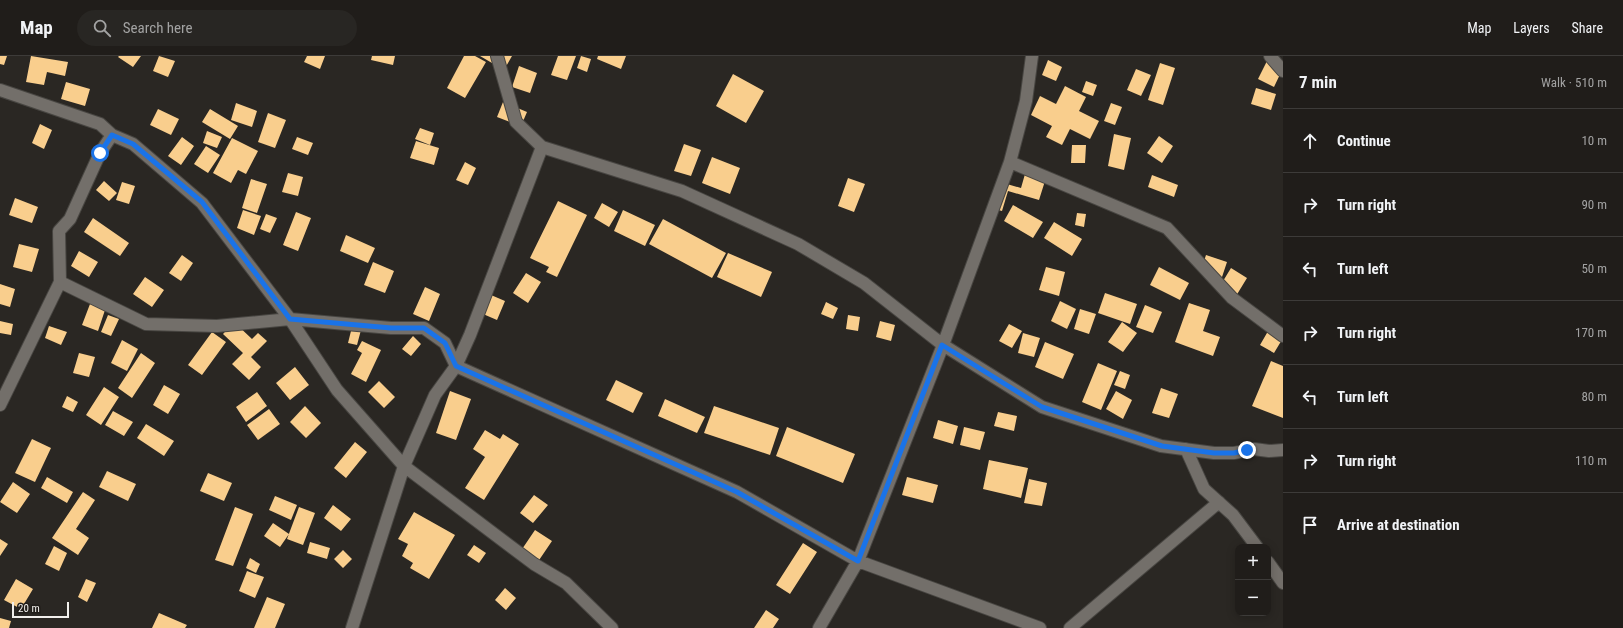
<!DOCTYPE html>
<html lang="en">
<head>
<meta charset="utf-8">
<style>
  body { margin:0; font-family:"Roboto Condensed",sans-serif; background:#282623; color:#f1f3f6 }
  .controls { position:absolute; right:12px; bottom:12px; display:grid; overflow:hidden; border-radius:8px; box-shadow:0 2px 10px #0003 }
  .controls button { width:36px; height:36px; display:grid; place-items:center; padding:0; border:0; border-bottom:1px solid #3d3b39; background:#201d1a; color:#f1f3f6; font:20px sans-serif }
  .scale { position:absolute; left:12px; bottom:10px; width:57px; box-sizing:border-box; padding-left:4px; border:2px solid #f1efec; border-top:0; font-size:11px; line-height:14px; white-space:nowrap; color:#f1efec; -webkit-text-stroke:3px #201d19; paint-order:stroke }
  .stop { position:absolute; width:12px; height:12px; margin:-9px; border:3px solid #1a73e8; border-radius:50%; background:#fff }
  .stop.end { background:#1a73e8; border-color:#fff; box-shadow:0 1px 4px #0008 }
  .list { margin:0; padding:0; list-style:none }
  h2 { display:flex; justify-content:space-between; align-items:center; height:52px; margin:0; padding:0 16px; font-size:17px }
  h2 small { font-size:13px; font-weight:400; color:#a2a2a2 }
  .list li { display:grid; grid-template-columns:26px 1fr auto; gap:12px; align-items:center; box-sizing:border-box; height:64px; padding:0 16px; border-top:1px solid #3d3b39 }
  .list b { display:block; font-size:15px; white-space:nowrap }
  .list em { font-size:13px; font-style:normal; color:#a2a2a2 }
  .icon { flex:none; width:22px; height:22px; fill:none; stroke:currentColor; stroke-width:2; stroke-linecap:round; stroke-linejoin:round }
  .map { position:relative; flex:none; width:1283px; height:572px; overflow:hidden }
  header { display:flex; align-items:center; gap:24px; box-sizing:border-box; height:56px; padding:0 20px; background:#201d1a; border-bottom:1px solid #3d3b39 }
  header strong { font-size:19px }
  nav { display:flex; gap:22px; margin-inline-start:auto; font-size:14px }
  .search { width:280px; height:36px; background:#282623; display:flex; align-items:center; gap:10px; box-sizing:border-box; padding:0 14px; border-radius:22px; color:#a2a2a2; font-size:15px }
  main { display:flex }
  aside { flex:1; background:#201d1a }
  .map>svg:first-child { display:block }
  .building { fill:#f9ce8d }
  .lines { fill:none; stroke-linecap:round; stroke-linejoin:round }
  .minor-casing { stroke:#484642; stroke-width:14 }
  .minor { stroke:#736f6a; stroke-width:12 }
  .route { stroke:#1a73e8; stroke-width:5 }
</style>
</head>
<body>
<header>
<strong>Map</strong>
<div class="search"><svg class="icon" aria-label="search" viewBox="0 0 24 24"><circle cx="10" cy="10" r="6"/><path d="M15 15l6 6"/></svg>Search here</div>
<nav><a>Map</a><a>Layers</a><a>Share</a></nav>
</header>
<main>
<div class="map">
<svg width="1283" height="572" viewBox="0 0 1283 572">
  <rect width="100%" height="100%" fill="#2a2723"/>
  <!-- building -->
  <path class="building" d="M 0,0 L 7,0 L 4,9 L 0,8 Z
    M 31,0 L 68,6 L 65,20 L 47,16 L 44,29 L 26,26 Z
    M 119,0 L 141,0 L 133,11 L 118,1 Z
    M 159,0 L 175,5 L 168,21 L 153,15 Z
    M 307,0 L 325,0 L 320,13 L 304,6 Z
    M 372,0 L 395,0 L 393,9 L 371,4 Z
    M 464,0 L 475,0 L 486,6 L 465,42 L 447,32 Z
    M 480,0 L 512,0 L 504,14 Z
    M 558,0 L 576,0 L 567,24 L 551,19 Z
    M 581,0 L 591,3 L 587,16 L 577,12 Z
    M 598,0 L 626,0 L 621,13 L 597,3 Z
    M 1269,1 L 1283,12 L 1274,31 L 1258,23 Z
    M 1048,4 L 1062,11 L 1056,25 L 1042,19 Z
    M 1160,7 L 1175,12 L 1163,49 L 1148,44 Z
    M 519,10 L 537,17 L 530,37 L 512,31 Z
    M 1136,13 L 1151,19 L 1141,40 L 1127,34 Z
    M 733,18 L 764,35 L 746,67 L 716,50 Z
    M 1086,25 L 1097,29 L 1093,40 L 1082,36 Z
    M 66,26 L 90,33 L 85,50 L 61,43 Z
    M 1065,30 L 1086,41 L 1079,55 L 1099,65 L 1090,83 L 1070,73 L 1062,89 L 1046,81 L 1052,70 L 1031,59 L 1040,40 L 1056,48 Z
    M 1256,32 L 1276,38 L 1271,54 L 1251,48 Z
    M 503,46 L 527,56 L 521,70 L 497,61 Z
    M 236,47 L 257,55 L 252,71 L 231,64 Z
    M 1111,47 L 1122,51 L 1115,69 L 1104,65 Z
    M 158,53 L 179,63 L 171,79 L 150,69 Z
    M 210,53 L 238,70 L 230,83 L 202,66 Z
    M 268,57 L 286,64 L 275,92 L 258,86 Z
    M 40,68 L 52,74 L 44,93 L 32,87 Z
    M 420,72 L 434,77 L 430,89 L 415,83 Z
    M 207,75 L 222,81 L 217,92 L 203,87 Z
    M 1114,78 L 1131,82 L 1124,114 L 1108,110 Z
    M 1159,80 L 1173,90 L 1162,107 L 1147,97 Z
    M 182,81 L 194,90 L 181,109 L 168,100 Z
    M 297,81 L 313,87 L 308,99 L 292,93 Z
    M 232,82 L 258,95 L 246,118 L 238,114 L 231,127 L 213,117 Z
    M 416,85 L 439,92 L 434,109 L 410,102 Z
    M 684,88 L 701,94 L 691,120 L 674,115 Z
    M 1072,89 L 1086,89 L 1085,107 L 1071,107 Z
    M 206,90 L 220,99 L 208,117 L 194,108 Z
    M 712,101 L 740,112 L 730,138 L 702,127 Z
    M 465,106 L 476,112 L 468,129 L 456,124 Z
    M 288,117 L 303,121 L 298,140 L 282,136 Z
    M 1025,118 L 1045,125 L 1039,144 L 1008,135 L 1002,155 L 991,152 L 1000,126 L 1021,132 Z
    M 1152,119 L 1178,129 L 1174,141 L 1148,131 Z
    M 848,122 L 865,128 L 854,156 L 838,150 Z
    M 251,123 L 267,128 L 257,157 L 242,152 Z
    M 104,125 L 117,137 L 109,145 L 96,134 Z
    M 122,126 L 135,130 L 129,148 L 116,144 Z
    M 15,142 L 38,151 L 32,167 L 9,159 Z
    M 558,145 L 587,159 L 557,221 L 546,216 L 549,211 L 530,202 Z
    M 602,147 L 618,156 L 609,171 L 594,162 Z
    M 1013,149 L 1043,166 L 1033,182 L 1004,165 Z
    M 243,154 L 261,160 L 254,179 L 237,172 Z
    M 623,154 L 655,169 L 645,190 L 614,175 Z
    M 296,156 L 311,162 L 298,195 L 283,189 Z
    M 1077,157 L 1086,158 L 1084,171 L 1075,169 Z
    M 266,158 L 277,162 L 270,177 L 260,173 Z
    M 93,162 L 129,187 L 120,200 L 84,176 Z
    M 663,163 L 726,197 L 712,222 L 649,188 Z
    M 1054,166 L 1082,183 L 1072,200 L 1044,182 Z
    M 346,179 L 375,192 L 368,207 L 340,195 Z
    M 19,188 L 39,193 L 32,216 L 13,211 Z
    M 79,195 L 98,206 L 89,221 L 71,210 Z
    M 728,197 L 772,216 L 761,241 L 717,221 Z
    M 182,199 L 193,207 L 181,225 L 169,217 Z
    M 1206,199 L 1227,206 L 1221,224 L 1200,217 Z
    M 373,206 L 394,215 L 385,237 L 364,229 Z
    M 1046,211 L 1065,216 L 1059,240 L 1039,234 Z
    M 1159,211 L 1189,227 L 1180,244 L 1150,229 Z
    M 1231,212 L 1247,222 L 1236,240 L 1220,230 Z
    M 526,217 L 541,226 L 528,247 L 513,237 Z
    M 145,221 L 164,234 L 152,251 L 133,238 Z
    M 0,228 L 15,233 L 10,251 L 0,248 Z
    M 425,231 L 440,238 L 429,265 L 413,258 Z
    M 1105,237 L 1137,248 L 1130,268 L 1098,257 Z
    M 491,239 L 505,245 L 497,264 L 483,258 Z
    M 1060,245 L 1076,253 L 1067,273 L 1051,265 Z
    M 826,246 L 838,252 L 833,263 L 821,258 Z
    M 1189,247 L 1210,254 L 1203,275 L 1220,281 L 1213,300 L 1175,286 Z
    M 90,248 L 105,254 L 98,275 L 82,269 Z
    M 1145,249 L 1162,256 L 1153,277 L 1136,271 Z
    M 1080,253 L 1096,258 L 1089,278 L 1074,273 Z
    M 108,259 L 119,263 L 111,280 L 101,276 Z
    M 848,259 L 860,261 L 858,275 L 846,273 Z
    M 0,265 L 13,268 L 11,279 L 0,277 Z
    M 880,265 L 895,269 L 891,285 L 876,281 Z
    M 234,266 L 252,283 L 258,277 L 267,285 L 251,301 L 261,311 L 249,324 L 232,308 L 243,297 L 223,278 Z
    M 1122,266 L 1137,277 L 1123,296 L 1108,286 Z
    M 1009,268 L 1022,275 L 1012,292 L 999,285 Z
    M 49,270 L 67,276 L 61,289 L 45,282 Z
    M 1271,270 L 1283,282 L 1274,297 L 1260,289 Z
    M 352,271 L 361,274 L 357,289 L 348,287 Z
    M 212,276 L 226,286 L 202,319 L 188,309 Z
    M 1023,277 L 1040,282 L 1034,301 L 1018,297 Z
    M 413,280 L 421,288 L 411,300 L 402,293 Z
    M 122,284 L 138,293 L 127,315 L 111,307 Z
    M 362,285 L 381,294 L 366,326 L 351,318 L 362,297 L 357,294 Z
    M 1045,286 L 1074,298 L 1063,323 L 1035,311 Z
    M 79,297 L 95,301 L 89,321 L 73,317 Z
    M 141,297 L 155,307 L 132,342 L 118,332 Z
    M 1271,305 L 1283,310 L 1283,362 L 1252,350 Z
    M 1098,307 L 1117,315 L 1101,354 L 1082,346 Z
    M 295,311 L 309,329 L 290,344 L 276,327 Z
    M 1120,315 L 1130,319 L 1125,333 L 1114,329 Z
    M 616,324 L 643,337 L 633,357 L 606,344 Z
    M 379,325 L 395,341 L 384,352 L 368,336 Z
    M 164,329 L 180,338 L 168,358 L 153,349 Z
    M 104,331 L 119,341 L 101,369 L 86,359 Z
    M 1161,332 L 1178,338 L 1169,362 L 1152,357 Z
    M 450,335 L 471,343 L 456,384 L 436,377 Z
    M 1116,335 L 1132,344 L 1123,363 L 1106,353 Z
    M 257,336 L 267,350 L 246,366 L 236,351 Z
    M 67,340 L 78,346 L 73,356 L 62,351 Z
    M 665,343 L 705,361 L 697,377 L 658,360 Z
    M 305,350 L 321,367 L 306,382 L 290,366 Z
    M 714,350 L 779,372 L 770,399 L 704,377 Z
    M 269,353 L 280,368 L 258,384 L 247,369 Z
    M 113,355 L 133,366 L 124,380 L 105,369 Z
    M 998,356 L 1017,360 L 1014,375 L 994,370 Z
    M 938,364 L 958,370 L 953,388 L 933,382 Z
    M 146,368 L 174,385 L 164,400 L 137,382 Z
    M 787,371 L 855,398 L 843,427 L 776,400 Z
    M 964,371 L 985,376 L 980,394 L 960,389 Z
    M 485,374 L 500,383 L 503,378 L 519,388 L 484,444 L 465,432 L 485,401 L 473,393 Z
    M 32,383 L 51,392 L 35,426 L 15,417 Z
    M 355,386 L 367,396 L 346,422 L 334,412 Z
    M 989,404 L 1028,412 L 1021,442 L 983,433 Z
    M 107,415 L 136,428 L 128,445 L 99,431 Z
    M 208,417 L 232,427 L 224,445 L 200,435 Z
    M 47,421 L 73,436 L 67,447 L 41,432 Z
    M 907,421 L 938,429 L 933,447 L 902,439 Z
    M 1029,423 L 1047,427 L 1042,450 L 1024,447 Z
    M 13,426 L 30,438 L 17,457 L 0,446 Z
    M 83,436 L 95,444 L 76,473 L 89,482 L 78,499 L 52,482 Z
    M 534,439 L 548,449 L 533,467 L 520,457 Z
    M 275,440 L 297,449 L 291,464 L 269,454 Z
    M 333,449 L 351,463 L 341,475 L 324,462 Z
    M 235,451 L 253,458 L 233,510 L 215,504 Z
    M 299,451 L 315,457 L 303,489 L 287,483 Z
    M 414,456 L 455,479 L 429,523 L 410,512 L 413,507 L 402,500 L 408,488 L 398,483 Z
    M 273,467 L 289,478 L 280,491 L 264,480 Z
    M 535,474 L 552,485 L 533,513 L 516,502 Z
    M 0,483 L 8,488 L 0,500 Z
    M 310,486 L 330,492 L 327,503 L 307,497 Z
    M 803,487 L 817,496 L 790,538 L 776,529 Z
    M 474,489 L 486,497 L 479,507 L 467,499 Z
    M 54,490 L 67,497 L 59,515 L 45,508 Z
    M 343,494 L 352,503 L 343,512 L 334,503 Z
    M 250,502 L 260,508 L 256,517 L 246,512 Z
    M 247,515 L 264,521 L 255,542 L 239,535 Z
    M 16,523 L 33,533 L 21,553 L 4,544 Z
    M 86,523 L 96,527 L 87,546 L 78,541 Z
    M 505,532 L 516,542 L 506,554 L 495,544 Z
    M 267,541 L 285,548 L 275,572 L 254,572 Z
    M 766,554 L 779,563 L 773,572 L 754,572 Z
    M 159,557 L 187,569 L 185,572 L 152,572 Z
    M 0,562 L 11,565 L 9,572 L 0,572 Z"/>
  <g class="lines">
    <defs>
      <path id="minor" d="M 497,0 L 516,66 L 542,91 L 682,135 L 798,188 L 864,227 L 943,289 L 1042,351 L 1161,390 L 1214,397 L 1234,397 L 1254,393 L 1269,395 L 1283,394
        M 1270,0 L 1283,15
        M 0,34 L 100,68 L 112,79 L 133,88 L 202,147 L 290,263 L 337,334 L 404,410 L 534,508 L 566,527 L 612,572
        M 1010,106 L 1167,172 L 1232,242 L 1283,280
        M 60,226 L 146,268 L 217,270 L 290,263 L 391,272 L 424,272 L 445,287 L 456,310 L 737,436 L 858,505 L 1040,572
        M 0,349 L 60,226 L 59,175 L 70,163 L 100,97 L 112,79
        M 1186,393 L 1204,433 L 1233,459 L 1257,491
        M 1268,506 L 1283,527
        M 352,572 L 404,410 L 435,339 L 456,310 L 470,279 L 542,91
        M 819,572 L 858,505 L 943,289 L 1010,106 L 1026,45 L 1032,0
        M 1070,572 L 1219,446"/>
    </defs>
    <!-- minor casing -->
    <use href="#minor" class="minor-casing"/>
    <!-- minor -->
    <use href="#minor" class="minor"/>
  </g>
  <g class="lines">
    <!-- route -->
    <path class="route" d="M 100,97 L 112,79 L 133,88 L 202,146 L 290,263 L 391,272 L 424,272 L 445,287 L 456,310 L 737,436 L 858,505 L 942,289 L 1042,351 L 1162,390 L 1214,397 L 1234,397 L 1247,394"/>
  </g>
</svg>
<div class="controls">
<button>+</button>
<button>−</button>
</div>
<div class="scale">20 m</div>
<div class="stop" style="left:100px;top:97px"></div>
<div class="stop end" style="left:1247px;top:394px"></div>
</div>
<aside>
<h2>7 min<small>Walk · 510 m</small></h2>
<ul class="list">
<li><svg class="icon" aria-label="ahead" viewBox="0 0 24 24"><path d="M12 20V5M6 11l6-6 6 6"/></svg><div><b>Continue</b></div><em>10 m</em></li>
<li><svg class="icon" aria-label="right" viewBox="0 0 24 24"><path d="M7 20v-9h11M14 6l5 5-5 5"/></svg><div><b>Turn right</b></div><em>90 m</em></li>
<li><svg class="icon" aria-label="left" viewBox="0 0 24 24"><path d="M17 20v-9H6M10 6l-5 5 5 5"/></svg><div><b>Turn left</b></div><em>50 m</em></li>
<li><svg class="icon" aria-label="right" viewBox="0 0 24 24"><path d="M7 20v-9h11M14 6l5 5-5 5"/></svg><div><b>Turn right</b></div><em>170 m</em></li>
<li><svg class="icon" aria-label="left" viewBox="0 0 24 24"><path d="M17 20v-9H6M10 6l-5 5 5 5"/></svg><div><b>Turn left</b></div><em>80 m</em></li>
<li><svg class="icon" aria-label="right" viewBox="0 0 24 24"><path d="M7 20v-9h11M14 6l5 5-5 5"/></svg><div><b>Turn right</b></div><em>110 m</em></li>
<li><svg class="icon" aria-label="arrive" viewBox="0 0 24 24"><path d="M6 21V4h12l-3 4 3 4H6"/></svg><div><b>Arrive at destination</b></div></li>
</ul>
</aside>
</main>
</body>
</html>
